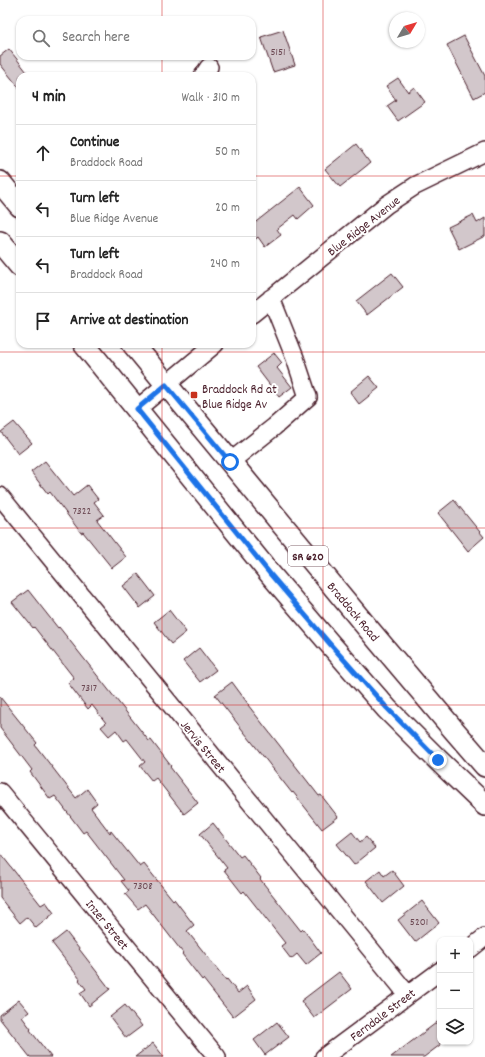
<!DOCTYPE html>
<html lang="en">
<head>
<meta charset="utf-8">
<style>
  body { margin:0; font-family:Dekko,sans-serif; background:#f6f6f6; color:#222 }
  .controls { position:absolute; right:12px; bottom:12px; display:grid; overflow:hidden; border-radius:8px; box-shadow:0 1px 3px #0004 }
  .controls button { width:36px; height:36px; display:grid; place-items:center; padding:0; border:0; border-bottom:1px solid #e0e0e0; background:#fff; color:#222; font:20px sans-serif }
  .compass { position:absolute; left:389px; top:12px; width:36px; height:36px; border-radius:50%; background:#fff; box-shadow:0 1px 3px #0004; rotate:52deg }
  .stop { position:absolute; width:12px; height:12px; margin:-9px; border:3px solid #1a73e8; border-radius:50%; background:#fff }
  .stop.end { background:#1a73e8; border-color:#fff; box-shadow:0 1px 4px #0008 }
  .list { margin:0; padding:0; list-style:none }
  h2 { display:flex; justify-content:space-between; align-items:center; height:52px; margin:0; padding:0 16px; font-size:17px }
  h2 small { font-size:13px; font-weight:400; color:#767676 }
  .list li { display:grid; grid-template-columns:26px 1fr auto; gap:12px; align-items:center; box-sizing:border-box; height:56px; padding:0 16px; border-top:1px solid #e0e0e0 }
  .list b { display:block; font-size:15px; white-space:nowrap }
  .list p { margin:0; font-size:13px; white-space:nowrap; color:#767676 }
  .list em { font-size:13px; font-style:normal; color:#767676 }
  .icon { flex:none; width:22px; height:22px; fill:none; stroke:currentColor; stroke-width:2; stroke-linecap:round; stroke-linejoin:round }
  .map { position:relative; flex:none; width:485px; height:1057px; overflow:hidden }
  .search { position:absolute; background:#fff; box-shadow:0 1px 3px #0004; left:16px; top:16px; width:240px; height:44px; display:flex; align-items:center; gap:10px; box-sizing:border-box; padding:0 14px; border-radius:12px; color:#767676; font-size:15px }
  .panel { position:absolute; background:#fff; box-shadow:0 1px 3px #0004; left:16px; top:72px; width:240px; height:276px; border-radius:12px }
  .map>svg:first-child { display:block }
  .building { fill:#d2c7cb; stroke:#4a1f2b }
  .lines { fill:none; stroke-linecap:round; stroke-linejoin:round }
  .minor-casing { stroke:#4a1f2b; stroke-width:20 }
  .major-casing { stroke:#4a1f2b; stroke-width:24 }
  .minor { stroke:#fff; stroke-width:17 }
  .major { stroke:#fff; stroke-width:21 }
  .route { stroke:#1a73e8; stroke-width:5 }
  .grid { fill:none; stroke:#d62828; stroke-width:1; stroke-opacity:0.55 }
  .poi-dot { fill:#c8321e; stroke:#fff; stroke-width:1.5 }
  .labels { text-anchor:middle; stroke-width:4; stroke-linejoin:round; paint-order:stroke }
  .number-label { font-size:11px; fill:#6c4953 }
  .shield { fill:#fff; stroke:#80626b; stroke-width:1 }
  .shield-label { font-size:12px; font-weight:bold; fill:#4a1f2b }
  .street-label { font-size:13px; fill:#4a1f2b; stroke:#fff }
  .poi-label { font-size:13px; fill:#4a1f2b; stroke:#fff; text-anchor:start }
</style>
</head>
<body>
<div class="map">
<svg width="485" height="1057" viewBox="0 0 485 1057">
  <rect width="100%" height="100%" fill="#fff"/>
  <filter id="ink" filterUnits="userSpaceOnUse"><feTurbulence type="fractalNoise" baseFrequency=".025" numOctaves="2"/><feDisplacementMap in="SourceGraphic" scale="8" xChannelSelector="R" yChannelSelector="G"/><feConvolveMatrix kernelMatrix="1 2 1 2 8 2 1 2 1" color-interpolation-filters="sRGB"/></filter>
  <g filter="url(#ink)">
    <!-- building -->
    <path class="building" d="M 283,30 L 295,65 L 273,72 L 261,37 Z
      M 464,36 L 485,76 L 485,92 L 474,98 L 447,45 Z
      M 9,49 L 30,76 L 20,76 L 20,89 L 0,64 L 0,56 Z
      M 398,78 L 408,92 L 414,87 L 425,102 L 398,121 L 387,106 L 396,100 L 386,86 Z
      M 356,144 L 370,163 L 340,187 L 325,169 Z
      M 300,187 L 314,205 L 298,219 L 295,215 L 277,229 L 281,235 L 265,247 L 258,237 L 252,242 L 252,225 Z
      M 473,215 L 477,223 L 485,218 L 485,236 L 459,249 L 448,227 Z
      M 392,273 L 403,287 L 367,315 L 356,301 Z
      M 274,353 L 282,363 L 277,368 L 292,387 L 279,397 L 256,367 Z
      M 369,376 L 379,388 L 359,404 L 350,392 Z
      M 14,422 L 32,443 L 18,454 L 1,432 Z
      M 45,461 L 73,496 L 87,485 L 98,499 L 94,502 L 104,515 L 97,520 L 126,557 L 112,568 L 83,532 L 81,533 L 50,492 L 48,494 L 31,472 Z
      M 454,500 L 484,537 L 468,551 L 438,513 Z
      M 138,574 L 155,596 L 140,608 L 123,586 Z
      M 28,590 L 58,628 L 59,627 L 149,741 L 151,740 L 171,766 L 170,767 L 198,803 L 184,814 L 156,778 L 152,781 L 140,766 L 145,762 L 127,739 L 124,741 L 116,730 L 109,736 L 101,727 L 106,723 L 92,705 L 88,709 L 68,683 L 74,678 L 34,627 L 33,628 L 12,602 Z
      M 169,610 L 186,632 L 171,644 L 154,622 Z
      M 199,648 L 216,670 L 200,682 L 183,661 Z
      M 232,682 L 249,705 L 248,705 L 319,796 L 321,795 L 338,817 L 322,829 L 293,792 L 292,793 L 215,695 Z
      M 0,697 L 37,743 L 35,745 L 76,798 L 87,789 L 97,803 L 91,808 L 110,833 L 111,831 L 140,867 L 144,864 L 173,900 L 174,899 L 194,925 L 187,931 L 226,980 L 227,979 L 238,993 L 247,986 L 256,999 L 233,1017 L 203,979 L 202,980 L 182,954 L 183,953 L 145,904 L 138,909 L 125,894 L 129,891 L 121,881 L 124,880 L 86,831 L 83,833 L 55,796 L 50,799 L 30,772 L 32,770 L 0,728 Z
      M 213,823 L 240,857 L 243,855 L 261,878 L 260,879 L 301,931 L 303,929 L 321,953 L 306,965 L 297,954 L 291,959 L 281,946 L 285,943 L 244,891 L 242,893 L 224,870 L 227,868 L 200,834 Z
      M 352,832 L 360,842 L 366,837 L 375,848 L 354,865 L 337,844 Z
      M 0,853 L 41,905 L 46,902 L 54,913 L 36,928 L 27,917 L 20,923 L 0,898 Z
      M 380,870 L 384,876 L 392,870 L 404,886 L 383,903 L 366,881 Z
      M 422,901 L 439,923 L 415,942 L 398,920 Z
      M 66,932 L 110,989 L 89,1006 L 80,993 L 86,989 L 79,980 L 80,979 L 52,943 Z
      M 339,972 L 352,989 L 314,1018 L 301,1001 Z
      M 19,1000 L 29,1012 L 22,1017 L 31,1029 L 30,1030 L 51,1057 L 30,1057 L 0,1019 L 0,1015 Z
      M 125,1005 L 142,1026 L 126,1038 L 110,1017 Z
      M 440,1020 L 440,1045 L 424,1057 L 391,1057 Z
      M 277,1022 L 289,1037 L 265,1055 L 254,1040 Z
      M 153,1043 L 164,1057 L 135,1057 Z"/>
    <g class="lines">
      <defs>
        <path id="minor" d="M 203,76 L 209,67
          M 252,314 L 386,205 L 415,186 L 485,152
          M 137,409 L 215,344
          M 230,462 L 274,427 L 308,397 L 295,358 L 271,298
          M 0,496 L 408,995
          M 0,792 L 217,1057
          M 470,949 L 485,937
          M 324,1057 L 440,971"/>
        <path id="major" d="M 0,182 L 20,206
          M 0,242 L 20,266
          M 84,344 L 271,575 L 330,644 L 387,709 L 438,760 L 485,805
          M 133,344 L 366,626 L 453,729 L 485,766"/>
      </defs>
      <!-- minor casing -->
      <use href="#minor" class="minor-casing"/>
      <!-- major casing -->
      <use href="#major" class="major-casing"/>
      <!-- minor -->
      <use href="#minor" class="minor"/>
      <!-- major -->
      <use href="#major" class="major"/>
    </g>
  </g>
  <g class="lines" filter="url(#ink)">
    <!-- route -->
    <path class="route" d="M 230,462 L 166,385 L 137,409 L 271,575 L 330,644 L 387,708 L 438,760"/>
  </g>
  <!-- grid -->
  <path class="grid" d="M 162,0 L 162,20M 323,0 L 323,1057M 162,56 L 162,76M 0,176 L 20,176M 252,176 L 485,176M 162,344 L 162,1057M 0,352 L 485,352M 0,528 L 485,528M 0,705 L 485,705M 0,881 L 485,881"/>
  <!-- markers -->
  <rect class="poi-dot" x="190" y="391" width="8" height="8" rx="2"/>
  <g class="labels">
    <!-- number labels -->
    <g class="number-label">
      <text x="278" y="55">5151</text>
      <text x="82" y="514">7322</text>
      <text x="89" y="691">7317</text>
      <text x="143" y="889">7308</text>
      <text x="419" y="925">5201</text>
    </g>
    <!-- shield labels -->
    <rect class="shield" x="288" y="546" width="40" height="20" rx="3"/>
    <g class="shield-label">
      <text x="308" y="560">SR 620</text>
    </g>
    <!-- street labels -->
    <g class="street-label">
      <text transform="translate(363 225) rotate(-38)" y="5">Blue Ridge Avenue</text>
      <text transform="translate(354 611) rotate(50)" y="5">Braddock Road</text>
      <text transform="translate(204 746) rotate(51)" y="5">Jervis Street</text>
      <text transform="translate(108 924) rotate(51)" y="5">Inzer Street</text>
      <text transform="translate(382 1014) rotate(-37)" y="5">Ferndale Street</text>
    </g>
    <!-- poi labels -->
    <g class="poi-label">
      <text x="202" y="393">Braddock Rd at<tspan x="202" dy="15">Blue Ridge Av</tspan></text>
    </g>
  </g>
</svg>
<div class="controls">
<button>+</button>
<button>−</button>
<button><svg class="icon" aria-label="layers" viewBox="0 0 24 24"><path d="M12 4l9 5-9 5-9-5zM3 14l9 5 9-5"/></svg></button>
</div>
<svg class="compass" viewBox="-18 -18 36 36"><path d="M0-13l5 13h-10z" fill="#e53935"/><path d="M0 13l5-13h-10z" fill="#767676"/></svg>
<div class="stop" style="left:230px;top:462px"></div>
<div class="stop end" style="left:438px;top:760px"></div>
<div class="search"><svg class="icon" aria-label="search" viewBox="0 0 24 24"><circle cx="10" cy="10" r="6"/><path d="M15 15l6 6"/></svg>Search here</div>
<section class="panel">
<h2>4 min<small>Walk · 310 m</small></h2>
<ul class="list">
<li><svg class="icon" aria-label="ahead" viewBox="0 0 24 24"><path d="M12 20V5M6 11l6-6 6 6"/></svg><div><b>Continue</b><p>Braddock Road</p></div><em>50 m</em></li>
<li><svg class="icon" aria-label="left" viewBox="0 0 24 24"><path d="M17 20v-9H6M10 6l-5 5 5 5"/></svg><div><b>Turn left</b><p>Blue Ridge Avenue</p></div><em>20 m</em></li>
<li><svg class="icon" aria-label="left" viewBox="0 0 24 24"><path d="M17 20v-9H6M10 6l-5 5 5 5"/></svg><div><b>Turn left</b><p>Braddock Road</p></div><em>240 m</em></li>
<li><svg class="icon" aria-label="arrive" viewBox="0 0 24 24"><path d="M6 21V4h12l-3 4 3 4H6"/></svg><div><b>Arrive at destination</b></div></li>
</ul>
</section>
</div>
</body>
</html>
